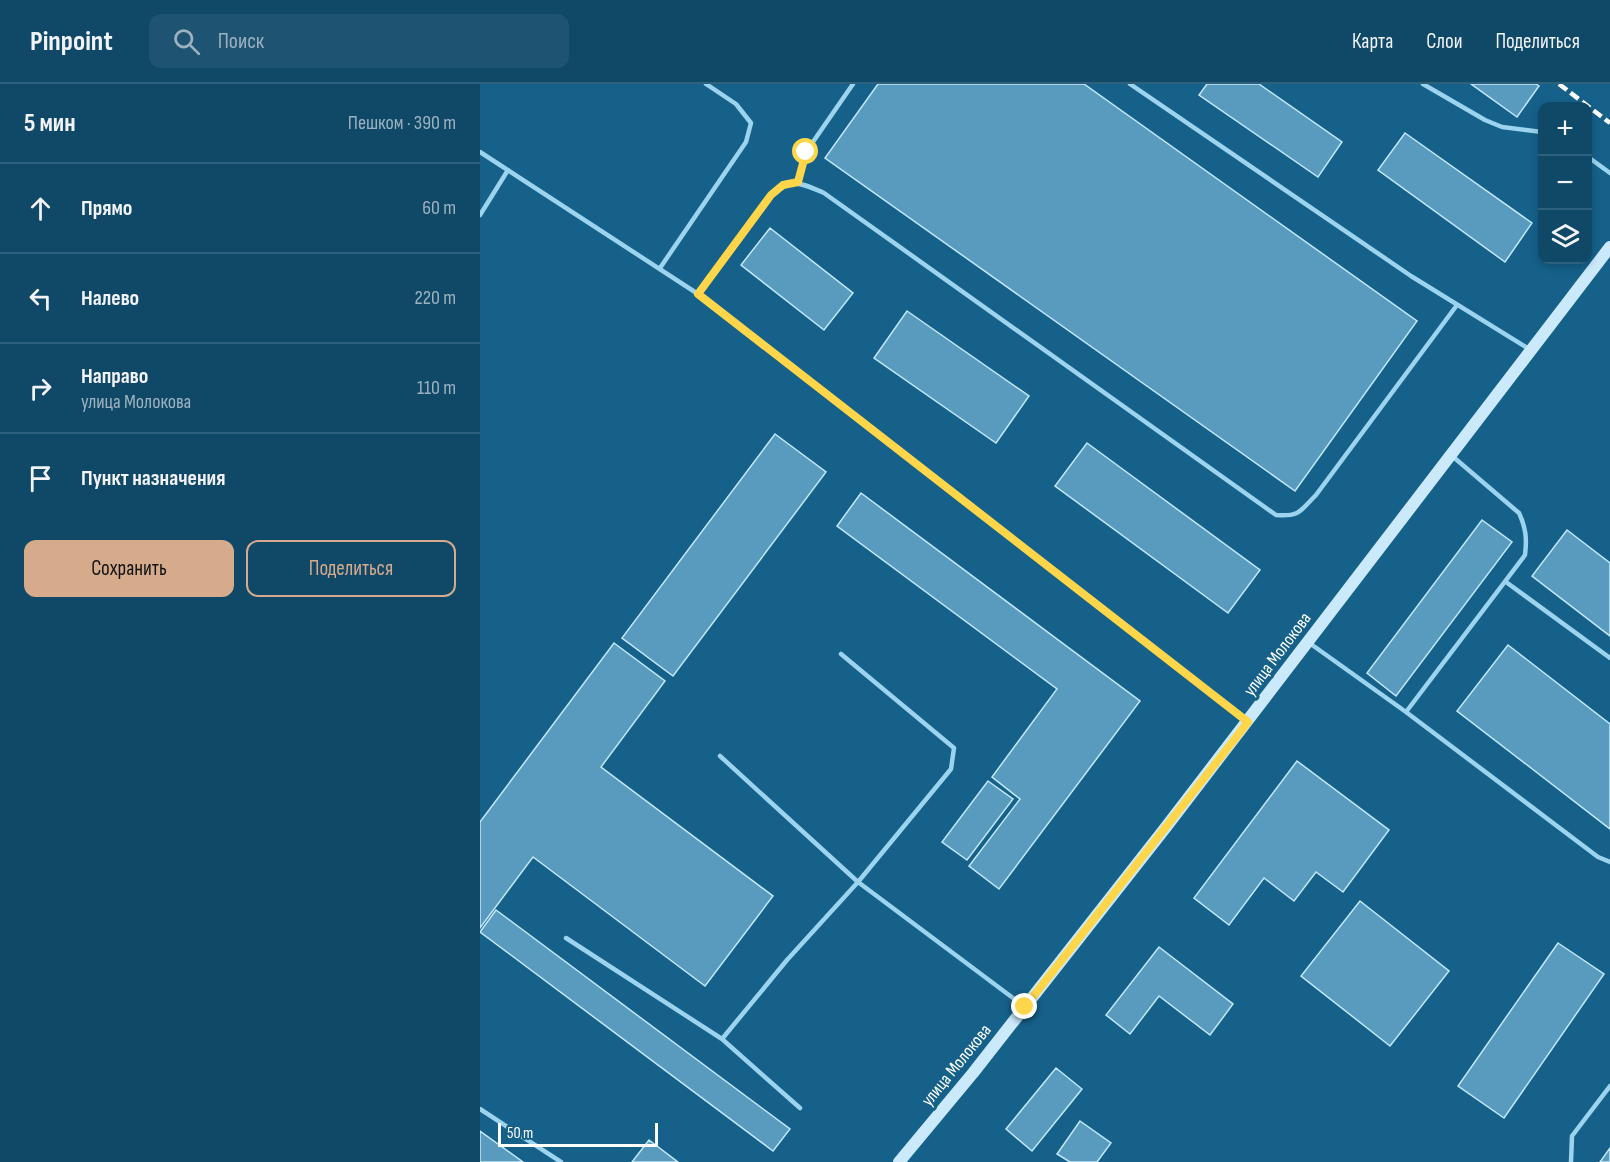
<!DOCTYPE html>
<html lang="ru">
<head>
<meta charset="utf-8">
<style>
  body { margin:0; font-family:"Sofia Sans Condensed",sans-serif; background:#1e5371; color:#f1f3f6 }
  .controls { position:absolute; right:18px; top:18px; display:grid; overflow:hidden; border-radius:12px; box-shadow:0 3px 9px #0003 }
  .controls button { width:54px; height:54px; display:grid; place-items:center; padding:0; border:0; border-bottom:2px solid #30617c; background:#104968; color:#f1f3f6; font:30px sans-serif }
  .scale { position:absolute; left:18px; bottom:15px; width:160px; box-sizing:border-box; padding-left:6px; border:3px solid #fff; border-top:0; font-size:16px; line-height:21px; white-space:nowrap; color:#fff; -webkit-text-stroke:4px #15618a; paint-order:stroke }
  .stop { position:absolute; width:18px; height:18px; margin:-14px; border:4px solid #ffd54a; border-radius:50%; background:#fff }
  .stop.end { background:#ffd54a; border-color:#fff; box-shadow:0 2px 6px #0008 }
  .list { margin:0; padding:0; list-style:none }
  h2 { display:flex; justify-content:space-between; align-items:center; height:78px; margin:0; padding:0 24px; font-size:26px }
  h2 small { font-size:20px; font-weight:400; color:#9cb2c0 }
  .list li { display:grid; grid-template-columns:39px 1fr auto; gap:18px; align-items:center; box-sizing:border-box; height:90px; padding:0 24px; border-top:2px solid #30617c }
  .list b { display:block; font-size:22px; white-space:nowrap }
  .list p { margin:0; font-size:20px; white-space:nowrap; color:#9cb2c0 }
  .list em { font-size:20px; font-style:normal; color:#9cb2c0 }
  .actions { display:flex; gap:12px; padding:18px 24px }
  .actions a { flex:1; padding:14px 0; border:2px solid #d6ab8b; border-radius:12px; text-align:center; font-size:21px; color:#d6ab8b }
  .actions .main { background:#d6ab8b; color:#111 }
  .icon { flex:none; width:33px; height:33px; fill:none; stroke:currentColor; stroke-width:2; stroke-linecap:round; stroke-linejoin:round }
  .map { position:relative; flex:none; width:1130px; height:1078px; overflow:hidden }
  header { display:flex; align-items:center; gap:36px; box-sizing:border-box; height:84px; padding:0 30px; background:#104968; border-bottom:2px solid #30617c }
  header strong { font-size:28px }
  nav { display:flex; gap:33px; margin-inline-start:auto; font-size:21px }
  .search { width:420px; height:54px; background:#1e5371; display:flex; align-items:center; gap:15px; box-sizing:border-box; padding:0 21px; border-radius:12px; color:#9cb2c0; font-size:22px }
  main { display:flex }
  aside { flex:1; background:#104968 }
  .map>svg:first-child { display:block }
  .building { fill:#589bbe; stroke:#c2e8fb; stroke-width:1.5 }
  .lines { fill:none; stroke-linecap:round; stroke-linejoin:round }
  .lane { stroke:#9cd3ef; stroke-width:4.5 }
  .secondary { stroke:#cae9fb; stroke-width:12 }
  .rail { stroke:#fff; stroke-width:4.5; stroke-dasharray:10 4.5; stroke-linecap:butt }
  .route { stroke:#ffd54a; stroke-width:8 }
  .labels { text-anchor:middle; stroke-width:6; stroke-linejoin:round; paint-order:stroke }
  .street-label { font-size:18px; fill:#fff; stroke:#15618a }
</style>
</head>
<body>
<header>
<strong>Pinpoint</strong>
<div class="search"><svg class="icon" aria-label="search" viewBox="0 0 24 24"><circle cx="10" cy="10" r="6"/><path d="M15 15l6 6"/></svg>Поиск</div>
<nav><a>Карта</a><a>Слои</a><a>Поделиться</a></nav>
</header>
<main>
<aside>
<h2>5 мин<small>Пешком · 390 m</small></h2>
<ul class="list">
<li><svg class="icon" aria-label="ahead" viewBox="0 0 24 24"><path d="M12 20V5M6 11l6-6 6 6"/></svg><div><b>Прямо</b></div><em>60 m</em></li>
<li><svg class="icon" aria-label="left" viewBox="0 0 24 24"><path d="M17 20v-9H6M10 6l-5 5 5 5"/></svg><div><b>Налево</b></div><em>220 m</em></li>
<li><svg class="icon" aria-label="right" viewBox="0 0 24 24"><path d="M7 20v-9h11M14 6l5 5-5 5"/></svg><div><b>Направо</b><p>улица Молокова</p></div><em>110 m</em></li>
<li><svg class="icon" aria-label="arrive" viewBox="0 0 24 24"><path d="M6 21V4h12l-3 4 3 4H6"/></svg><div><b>Пункт назначения</b></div></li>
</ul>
<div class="actions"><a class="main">Сохранить</a><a>Поделиться</a></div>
</aside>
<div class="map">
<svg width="1130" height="1078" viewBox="0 0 1130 1078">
  <rect width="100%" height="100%" fill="#15618a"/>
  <!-- building -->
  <path class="building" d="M 398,0 L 604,0 L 937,237 L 815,407 L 345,74 Z
    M 727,0 L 779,0 L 862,58 L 838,93 L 719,11 Z
    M 991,0 L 1056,0 L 1059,2 L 1037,33 Z
    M 925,49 L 1052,139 L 1025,178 L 898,86 Z
    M 290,144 L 373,209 L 344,246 L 261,181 Z
    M 427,227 L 549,312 L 516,359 L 394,274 Z
    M 295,350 L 346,388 L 193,592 L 142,554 Z
    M 607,359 L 780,486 L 748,529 L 575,402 Z
    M 381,409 L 660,617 L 519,805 L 489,782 L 540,715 L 512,693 L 577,605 L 357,442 Z
    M 1002,436 L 1032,458 L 916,612 L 887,589 Z
    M 1087,446 L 1130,479 L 1130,552 L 1052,492 Z
    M 134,559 L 185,597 L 121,683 L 293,812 L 225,902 L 53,773 L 0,844 L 0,738 Z
    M 1028,561 L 1130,640 L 1130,745 L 977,627 Z
    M 817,677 L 909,746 L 863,808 L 836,788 L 814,817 L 784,794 L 749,841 L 714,814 Z
    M 508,697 L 533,715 L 487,776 L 462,758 Z
    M 880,817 L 969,887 L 910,962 L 821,892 Z
    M 16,826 L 310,1045 L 293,1067 L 0,848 Z
    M 1078,859 L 1124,890 L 1024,1034 L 978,1002 Z
    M 679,863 L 753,920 L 730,951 L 679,912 L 650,950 L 626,931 Z
    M 576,984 L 602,1005 L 552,1067 L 526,1045 Z
    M 600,1037 L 631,1059 L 617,1078 L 590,1078 L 577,1070 Z
    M 0,1047 L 43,1078 L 0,1078 Z
    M 169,1056 L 198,1078 L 152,1078 Z
    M 1130,1064 L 1130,1078 L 1120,1078 Z"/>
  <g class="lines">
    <!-- lane -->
    <path class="lane" d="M 650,0 L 931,192 L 1049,265
      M 943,0 L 1005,36 L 1022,43 L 1062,48
      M 0,68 L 218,210 L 766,636
      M 1108,73 L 1130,89
      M 318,98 L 326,68 L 373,0
      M 0,131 L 28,86
      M 180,184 L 266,58 L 271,39 L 256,20 L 226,0
      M 218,210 L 291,111 C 313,93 320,99 344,109 L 796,431 C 820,433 820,427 836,411 L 977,221
      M 1026,498 L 1130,574
      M 828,558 L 926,628 L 1118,773 L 1130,778
      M 926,628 L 1045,471 C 1047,455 1046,444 1039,429 L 971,371
      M 240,672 L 378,798 L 545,923
      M 86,854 L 242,955 L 307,876 L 378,798 L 471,685 L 474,664 L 361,570
      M 242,955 L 320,1024
      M 0,1025 L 81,1078
      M 1091,1078 L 1092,1052 L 1130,1002"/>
    <!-- secondary -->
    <path class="secondary" d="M 419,1078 L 493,989 L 686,743 L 1130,163"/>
    <!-- rail -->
    <path class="rail" d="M 1079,0 L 1130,39"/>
  </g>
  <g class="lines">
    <!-- route -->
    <path class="route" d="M 326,68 L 318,98 L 303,101 L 291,111 L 218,210 L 768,638 L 545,923"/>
  </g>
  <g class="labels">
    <!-- street labels -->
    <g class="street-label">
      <text transform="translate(797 570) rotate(-53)" y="6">улица Молокова</text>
      <text transform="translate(476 981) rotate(-51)" y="6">улица Молокова</text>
    </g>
  </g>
</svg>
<div class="controls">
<button>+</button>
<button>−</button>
<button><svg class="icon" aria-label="layers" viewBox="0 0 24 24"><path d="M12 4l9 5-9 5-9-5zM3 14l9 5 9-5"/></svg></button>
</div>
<div class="scale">50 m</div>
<div class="stop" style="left:326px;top:68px"></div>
<div class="stop end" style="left:545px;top:923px"></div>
</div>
</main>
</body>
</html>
